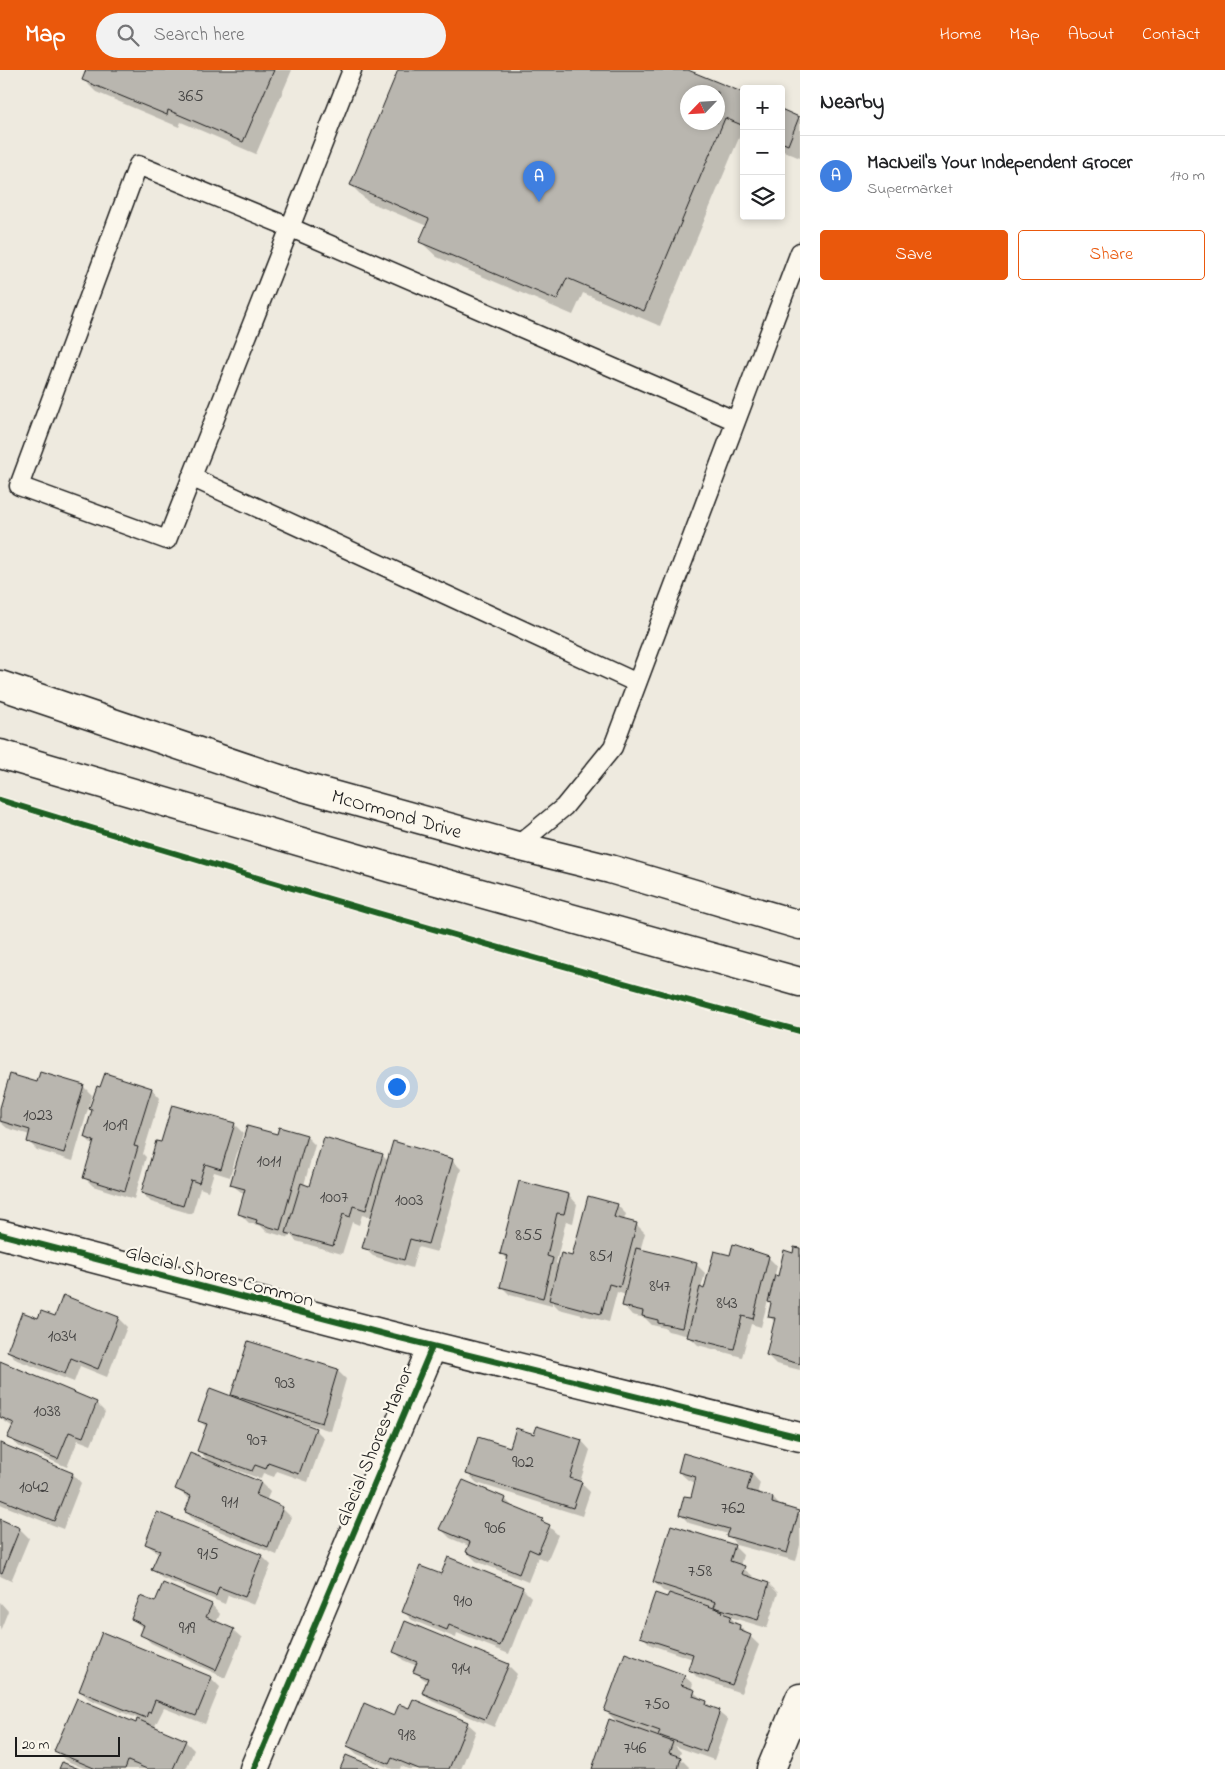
<!DOCTYPE html>
<html lang="en">
<head>
<meta charset="utf-8">
<style>
  body { margin:0; font-family:"Indie Flower",sans-serif; background:#f2f2f2; color:#202124 }
  .controls { position:absolute; right:15px; top:15px; display:grid; overflow:hidden; border-radius:5px; box-shadow:0 2px 8px #0003 }
  .controls button { width:45px; height:45px; display:grid; place-items:center; padding:0; border:0; border-bottom:1px solid #e0e0e0; background:#fff; color:#202124; font:25px sans-serif }
  .compass { position:absolute; left:680px; top:15px; width:45px; height:45px; border-radius:50%; background:#fff; box-shadow:0 2px 8px #0003; rotate:245deg }
  .scale { position:absolute; left:15px; bottom:12px; width:105px; box-sizing:border-box; padding-left:5px; border:2px solid #1c1c1c; border-top:0; font-size:14px; line-height:18px; white-space:nowrap; color:#1c1c1c; -webkit-text-stroke:4px #fbf7ec; paint-order:stroke }
  .you { position:absolute; left:396px; top:1016px; width:18px; height:18px; margin:-12px; border:4px solid #fff; border-radius:50%; background:#1a73e8; box-shadow:0 0 0 8px #1a73e833 }
  .badge { display:grid; place-items:center; width:32px; height:32px; border-radius:50%; background:#ea580c; color:#fff; font-size:16px; font-weight:700 }
  .pin { position:absolute; translate:-50% -41px; filter:drop-shadow(0 1px 2px #0008) }
  .pin::after { content:''; position:absolute; top:26px; width:18px; height:15px; background:inherit; clip-path:polygon(0 0,100% 0,50% 100%) }
  .list { margin:0; padding:0; list-style:none }
  h2 { display:flex; justify-content:space-between; align-items:center; height:65px; margin:0; padding:0 20px; font-size:21px }
  h2 small { font-size:16px; font-weight:400; color:#757577 }
  .list li { display:grid; grid-template-columns:32px 1fr auto; gap:15px; align-items:center; box-sizing:border-box; height:80px; padding:0 20px; border-top:1px solid #e0e0e0 }
  .list b { display:block; font-size:19px; white-space:nowrap }
  .list p { margin:0; font-size:16px; white-space:nowrap; color:#757577 }
  .list em { font-size:16px; font-style:normal; color:#757577 }
  .actions { display:flex; gap:10px; padding:15px 20px }
  .actions a { flex:1; padding:11px 0; border:1px solid #ea580c; border-radius:5px; text-align:center; font-size:18px; color:#ea580c }
  .actions .main { background:#ea580c; color:#fff }
  .icon { flex:none; width:28px; height:28px; fill:none; stroke:currentColor; stroke-width:2; stroke-linecap:round; stroke-linejoin:round }
  .map { position:relative; flex:none; width:800px; height:1699px; overflow:hidden }
  header { display:flex; align-items:center; gap:30px; box-sizing:border-box; height:70px; padding:0 25px; background:#ea580c; color:#fff }
  header strong { font-size:24px }
  nav { display:flex; gap:28px; margin-inline-start:auto; font-size:18px }
  .search { width:350px; height:45px; background:#f2f2f2; display:flex; align-items:center; gap:12px; box-sizing:border-box; padding:0 18px; border-radius:28px; color:#757577; font-size:19px }
  main { display:flex }
  aside { flex:1; background:#fff }
  .map>svg:first-child { display:block }
  .shadow { fill:#0003; fill-rule:evenodd }
  .building { fill:#b9b6af; stroke:#1c1c1c; fill-rule:evenodd }
  .lines { fill:none; stroke-linecap:round; stroke-linejoin:round }
  .lane-casing { stroke:#1c1c1c; stroke-width:21 }
  .street-casing { stroke:#1c1c1c; stroke-width:31 }
  .secondary-casing { stroke:#1c1c1c; stroke-width:31 }
  .lane { stroke:#fbf7ec; stroke-width:18 }
  .street { stroke:#fbf7ec; stroke-width:28 }
  .secondary { stroke:#fbf7ec; stroke-width:28 }
  .cycleway-casing { stroke:#fbf7ec; stroke-width:9 }
  .cycleway { stroke:#1b5e20; stroke-width:6 }
  .labels { text-anchor:middle; stroke-width:4.5; stroke-linejoin:round; paint-order:stroke }
  .number-label { font-size:18px; fill:#434241 }
  .street-label { font-size:20px; fill:#1c1c1c; stroke:#fbf7ec }
</style>
</head>
<body>
<header>
<strong>Map</strong>
<div class="search"><svg class="icon" aria-label="search" viewBox="0 0 24 24"><circle cx="10" cy="10" r="6"/><path d="M15 15l6 6"/></svg>Search here</div>
<nav><a>Home</a><a>Map</a><a>About</a><a>Contact</a></nav>
</header>
<main>
<div class="map">
<svg width="800" height="1699" viewBox="0 0 800 1699">
  <rect width="100%" height="100%" fill="#eeeadf"/>
  <filter id="ink" filterUnits="userSpaceOnUse"><feTurbulence type="fractalNoise" baseFrequency=".02" numOctaves="2"/><feDisplacementMap in="SourceGraphic" scale="10" xChannelSelector="R" yChannelSelector="G"/><feConvolveMatrix kernelMatrix="1 2 1 2 8 2 1 2 1" color-interpolation-filters="sRGB"/></filter>
  <g filter="url(#ink)">
    <!-- shadow -->
    <path class="shadow" d="M 87,0 L 292,0 L 256,84 L 181,52 L 179,57 L 96,22 L 83,9 Z
      M 399,0 L 685,0 L 744,25 L 744,65 L 741,63 L 660,256 L 583,223 L 573,245 L 437,187 L 421,172 L 427,156 L 367,131 L 351,115 ZM 688,22 L 718,22 L 718,52 L 688,52 Z
      M 781,41 L 800,49 L 800,88 L 781,80 Z
      M 38,1013 L 83,1016 L 92,1025 L 73,1091 L 37,1080 L 28,1071 L 30,1065 L 7,1058 L 0,1052 L 0,1042 Z
      M 152,1019 L 160,1028 L 143,1084 L 146,1087 L 134,1129 L 93,1116 L 84,1107 L 94,1076 L 85,1067 L 93,1041 L 91,1039 Z
      M 234,1054 L 243,1063 L 230,1107 L 214,1102 L 208,1121 L 200,1118 L 192,1144 L 151,1132 L 142,1123 L 162,1074 Z
      M 278,1066 L 306,1066 L 315,1075 L 304,1115 L 310,1118 L 325,1068 L 383,1086 L 389,1092 L 394,1073 L 453,1091 L 461,1099 L 437,1182 L 418,1177 L 412,1198 L 373,1186 L 364,1178 L 372,1148 L 362,1145 L 359,1155 L 352,1152 L 342,1184 L 296,1171 L 290,1164 L 289,1168 L 266,1161 L 261,1156 L 249,1153 L 240,1144 L 245,1125 L 232,1115 Z
      M 569,1125 L 577,1134 L 573,1153 L 566,1151 L 556,1193 L 559,1196 L 573,1188 L 617,1135 L 626,1144 L 624,1150 L 636,1154 L 645,1163 L 640,1181 L 696,1194 L 705,1203 L 701,1219 L 705,1220 L 731,1187 L 768,1187 L 777,1196 L 770,1224 L 772,1225 L 785,1182 L 794,1184 L 800,1180 L 800,1300 L 776,1294 L 767,1285 L 775,1252 L 769,1246 L 772,1234 L 768,1230 L 761,1257 L 751,1254 L 742,1287 L 698,1275 L 689,1266 L 668,1261 L 665,1258 L 652,1255 L 645,1248 L 632,1245 L 624,1236 L 626,1225 L 617,1222 L 609,1252 L 559,1239 L 552,1232 L 552,1236 L 510,1225 L 501,1216 L 508,1190 L 502,1183 Z
      M 56,1248 L 118,1248 L 127,1257 L 107,1307 L 80,1296 L 74,1312 L 17,1290 L 8,1281 L 39,1250 Z
      M 0,1293 L 96,1333 L 105,1342 L 91,1375 L 78,1370 L 67,1397 L 18,1376 L 9,1367 L 13,1357 L 0,1348 Z
      M 337,1300 L 346,1309 L 331,1361 L 300,1351 L 300,1353 L 315,1359 L 324,1368 L 308,1412 L 277,1401 L 274,1407 L 263,1403 L 261,1409 L 222,1395 L 222,1397 L 261,1413 L 270,1422 L 266,1431 L 282,1438 L 291,1447 L 277,1485 L 195,1451 L 186,1442 L 191,1430 L 176,1419 L 210,1392 L 199,1381 L 207,1358 L 199,1350 L 239,1331 L 233,1324 Z
      M 538,1357 L 582,1371 L 590,1380 L 580,1412 L 590,1422 L 582,1446 L 477,1413 L 468,1404 L 535,1365 Z
      M 0,1374 L 73,1404 L 81,1413 L 63,1459 L 0,1434 Z
      M 679,1402 L 752,1404 L 760,1413 L 757,1424 L 773,1428 L 781,1437 L 800,1444 L 800,1475 L 796,1491 L 736,1475 L 728,1464 L 689,1453 L 680,1444 L 692,1429 L 696,1413 L 688,1410 Z
      M 505,1429 L 514,1438 L 542,1450 L 558,1465 L 547,1491 L 538,1487 L 528,1512 L 476,1491 L 467,1482 L 469,1476 L 450,1468 L 441,1459 Z
      M 158,1444 L 262,1486 L 271,1495 L 254,1535 L 228,1525 L 225,1534 L 162,1508 L 153,1500 L 159,1484 L 146,1474 Z
      M 0,1451 L 20,1459 L 29,1468 L 11,1511 L 0,1506 Z
      M 734,1476 L 743,1485 L 740,1496 L 753,1506 L 752,1509 L 769,1514 L 778,1523 L 767,1558 L 730,1547 L 759,1575 L 741,1623 L 698,1608 L 690,1600 L 693,1589 L 651,1575 L 642,1566 L 670,1523 L 663,1521 L 654,1512 Z
      M 449,1488 L 523,1519 L 531,1527 L 509,1584 L 457,1563 L 456,1568 L 412,1550 L 403,1541 L 442,1506 Z
      M 0,1532 L 8,1541 L 0,1561 Z
      M 156,1534 L 212,1535 L 220,1544 L 216,1553 L 233,1560 L 242,1568 L 225,1608 L 151,1573 L 142,1564 L 144,1559 L 132,1549 Z
      M 394,1581 L 508,1595 L 517,1604 L 494,1657 L 432,1631 L 424,1623 L 428,1612 L 414,1602 L 417,1596 L 403,1590 Z
      M 684,1606 L 693,1614 L 691,1620 L 728,1650 L 714,1690 L 675,1676 L 681,1682 L 679,1687 L 689,1697 L 688,1699 L 593,1699 L 619,1654 L 606,1641 Z
      M 211,1608 L 220,1617 L 205,1654 L 164,1638 L 154,1658 L 185,1671 L 194,1680 L 186,1699 L 86,1699 L 65,1690 L 56,1681 L 137,1655 L 139,1649 L 89,1629 L 80,1621 Z
      M 409,1640 L 467,1653 L 476,1661 L 461,1699 L 408,1699 L 401,1696 L 400,1699 L 392,1699 L 357,1684 L 348,1676 Z"/>
    <!-- building -->
    <path class="building" d="M 86,0 L 274,0 L 243,72 L 168,40 L 167,45 L 82,10 Z
      M 398,0 L 688,0 L 744,23 L 744,56 L 725,48 L 644,241 L 567,208 L 557,230 L 419,172 L 429,149 L 350,115 ZM 688,22 L 718,22 L 718,52 L 688,52 Z
      M 781,39 L 799,47 L 788,75 L 781,72 Z
      M 40,1002 L 84,1015 L 64,1083 L 27,1072 L 30,1060 L 0,1051 L 0,1038 L 10,1004 L 37,1012 Z
      M 105,1003 L 152,1018 L 134,1076 L 138,1077 L 125,1121 L 83,1108 L 94,1071 L 84,1067 L 92,1040 L 89,1039 L 97,1016 L 100,1017 Z
      M 172,1035 L 235,1053 L 221,1099 L 205,1094 L 199,1113 L 191,1110 L 183,1136 L 141,1123 L 156,1071 L 161,1072 Z
      M 247,1056 L 277,1064 L 279,1057 L 307,1065 L 280,1160 L 256,1153 L 257,1150 L 238,1144 L 245,1119 L 230,1115 Z
      M 324,1067 L 383,1084 L 366,1140 L 353,1136 L 350,1147 L 343,1144 L 333,1176 L 286,1163 L 301,1113 L 309,1116 Z
      M 393,1071 L 453,1089 L 428,1174 L 410,1169 L 404,1190 L 362,1178 Z
      M 519,1111 L 569,1124 L 564,1144 L 557,1143 L 547,1186 L 553,1188 L 543,1228 L 500,1217 L 508,1186 L 500,1184 Z
      M 588,1126 L 618,1134 L 614,1147 L 637,1153 L 620,1217 L 609,1214 L 601,1244 L 549,1230 L 561,1183 L 572,1186 Z
      M 733,1174 L 769,1186 L 753,1249 L 742,1246 L 734,1279 L 687,1267 L 700,1217 L 704,1219 L 714,1181 L 730,1185 Z
      M 794,1177 L 800,1178 L 800,1294 L 766,1285 L 775,1248 L 768,1247 L 771,1233 L 768,1232 L 775,1205 L 778,1206 L 784,1180 L 793,1183 Z
      M 636,1178 L 697,1193 L 682,1258 L 658,1253 L 658,1250 L 642,1246 L 643,1241 L 622,1236 Z
      M 63,1225 L 119,1247 L 98,1299 L 71,1288 L 65,1304 L 7,1281 L 22,1242 L 38,1248 L 41,1241 L 55,1246 Z
      M 248,1271 L 338,1299 L 322,1353 L 231,1325 Z
      M 0,1291 L 97,1332 L 83,1367 L 69,1362 L 58,1389 L 7,1368 L 14,1353 L 0,1347 Z
      M 210,1318 L 316,1358 L 299,1404 L 268,1393 L 266,1399 L 255,1395 L 252,1401 L 197,1381 L 207,1354 L 198,1351 Z
      M 537,1356 L 582,1370 L 570,1408 L 582,1412 L 573,1438 L 466,1404 L 478,1367 L 510,1377 L 516,1358 L 534,1364 Z
      M 0,1373 L 73,1403 L 54,1451 L 0,1429 Z
      M 190,1383 L 261,1412 L 256,1425 L 283,1437 L 268,1477 L 185,1442 L 191,1426 L 175,1419 Z
      M 683,1383 L 752,1403 L 747,1420 L 773,1427 L 772,1433 L 799,1441 L 787,1483 L 726,1466 L 729,1459 L 679,1445 L 684,1426 L 691,1427 L 696,1407 L 678,1402 Z
      M 463,1410 L 506,1428 L 504,1433 L 543,1449 L 541,1451 L 550,1455 L 538,1483 L 529,1479 L 519,1504 L 466,1482 L 470,1472 L 439,1459 Z
      M 157,1442 L 262,1485 L 245,1527 L 219,1517 L 216,1526 L 151,1500 L 160,1480 L 145,1474 Z
      M 0,1449 L 20,1458 L 2,1503 L 0,1502 Z
      M 671,1455 L 735,1475 L 730,1491 L 745,1496 L 742,1504 L 769,1513 L 758,1550 L 714,1537 L 716,1532 L 653,1512 Z
      M 448,1487 L 523,1517 L 500,1576 L 449,1555 L 447,1560 L 402,1542 L 420,1496 L 441,1504 Z
      M 163,1513 L 212,1534 L 206,1547 L 234,1559 L 216,1600 L 140,1565 L 144,1555 L 131,1549 L 140,1526 L 155,1532 Z
      M 655,1523 L 667,1527 L 669,1523 L 723,1541 L 722,1543 L 731,1546 L 729,1551 L 740,1555 L 739,1560 L 751,1565 L 732,1615 L 688,1600 L 693,1584 L 640,1567 Z
      M 405,1551 L 509,1594 L 485,1649 L 422,1623 L 428,1608 L 413,1602 L 417,1592 L 393,1582 Z
      M 102,1562 L 212,1607 L 196,1646 L 155,1630 L 150,1643 L 148,1642 L 146,1648 L 79,1621 Z
      M 625,1583 L 685,1605 L 681,1615 L 695,1620 L 693,1626 L 707,1631 L 706,1635 L 720,1640 L 706,1682 L 658,1665 L 660,1661 L 604,1641 Z
      M 77,1628 L 136,1653 L 137,1649 L 186,1670 L 173,1699 L 147,1699 L 128,1691 L 125,1699 L 96,1699 L 54,1681 Z
      M 413,1629 L 468,1652 L 449,1699 L 419,1699 L 392,1688 L 389,1694 L 347,1676 L 364,1633 L 394,1646 L 399,1634 L 409,1638 Z
      M 609,1649 L 673,1672 L 669,1683 L 681,1687 L 678,1699 L 592,1699 Z
      M 346,1685 L 380,1699 L 340,1699 Z
      M 62,1692 L 79,1699 L 59,1699 Z"/>
    <g class="lines">
      <defs>
        <path id="lane" d="M 352,0 L 167,470 L 19,416 L 138,95 L 289,157 L 736,351 L 800,182
          M 191,407 L 637,613
          M 517,776 L 564,737 L 613,677 L 736,351"/>
        <path id="street" d="M 0,1164 L 388,1265 L 800,1367
          M 254,1699 L 432,1277
          M 771,1699 L 800,1628"/>
        <path id="secondary" d="M 0,615 L 303,717 L 517,776 L 610,799 L 800,855
          M 0,684 L 401,801 L 800,912"/>
      </defs>
      <!-- lane casing -->
      <use href="#lane" class="lane-casing"/>
      <!-- street casing -->
      <use href="#street" class="street-casing"/>
      <!-- secondary casing -->
      <use href="#secondary" class="secondary-casing"/>
      <!-- lane -->
      <use href="#lane" class="lane"/>
      <!-- street -->
      <use href="#street" class="street"/>
      <!-- secondary -->
      <use href="#secondary" class="secondary"/>
      <defs>
        <path id="cycleway" d="M 0,730 C 265,812 532,889 800,961
          M 0,1164 L 388,1265 L 800,1367
          M 254,1699 L 432,1277"/>
      </defs>
      <!-- cycleway casing -->
      <use href="#cycleway" class="cycleway-casing"/>
      <!-- cycleway -->
      <use href="#cycleway" class="cycleway"/>
    </g>
  </g>
  <g class="labels">
    <!-- number labels -->
    <g class="number-label">
      <text x="191" y="31">365</text>
      <text x="38" y="1050">1023</text>
      <text x="115" y="1060">1019</text>
      <text x="269" y="1096">1011</text>
      <text x="334" y="1132">1007</text>
      <text x="409" y="1135">1003</text>
      <text x="529" y="1170">855</text>
      <text x="601" y="1191">851</text>
      <text x="660" y="1221">847</text>
      <text x="727" y="1238">843</text>
      <text x="62" y="1271">1034</text>
      <text x="285" y="1318">903</text>
      <text x="47" y="1346">1038</text>
      <text x="257" y="1375">907</text>
      <text x="523" y="1397">902</text>
      <text x="34" y="1422">1042</text>
      <text x="230" y="1437">911</text>
      <text x="733" y="1443">762</text>
      <text x="495" y="1463">906</text>
      <text x="208" y="1489">915</text>
      <text x="700" y="1506">758</text>
      <text x="463" y="1536">910</text>
      <text x="187" y="1563">919</text>
      <text x="461" y="1604">914</text>
      <text x="657" y="1639">750</text>
      <text x="407" y="1670">918</text>
      <text x="635" y="1683">746</text>
    </g>
    <!-- street labels -->
    <g class="street-label">
      <text transform="translate(397 743) rotate(16)" y="7">McOrmond Drive</text>
      <text transform="translate(220 1205) rotate(15)" y="7">Glacial Shores Common</text>
      <text transform="translate(373 1376) rotate(-67)" y="7">Glacial Shores Manor</text>
    </g>
  </g>
</svg>
<div class="controls">
<button>+</button>
<button>−</button>
<button><svg class="icon" aria-label="layers" viewBox="0 0 24 24"><path d="M12 4l9 5-9 5-9-5zM3 14l9 5 9-5"/></svg></button>
</div>
<svg class="compass" viewBox="-18 -18 36 36"><path d="M0-13l5 13h-10z" fill="#e53935"/><path d="M0 13l5-13h-10z" fill="#757577"/></svg>
<div class="scale">20 m</div>
<div class="you"></div>
<div class="pin badge" style="left:539px;top:132px;background:#3f7fe0">A</div>
</div>
<aside>
<h2>Nearby<small></small></h2>
<ul class="list">
<li><span class="badge" style="background:#3f7fe0">A</span><div><b>MacNeil's Your Independent Grocer</b><p>Supermarket</p></div><em>170 m</em></li>
</ul>
<div class="actions"><a class="main">Save</a><a>Share</a></div>
</aside>
</main>
</body>
</html>
